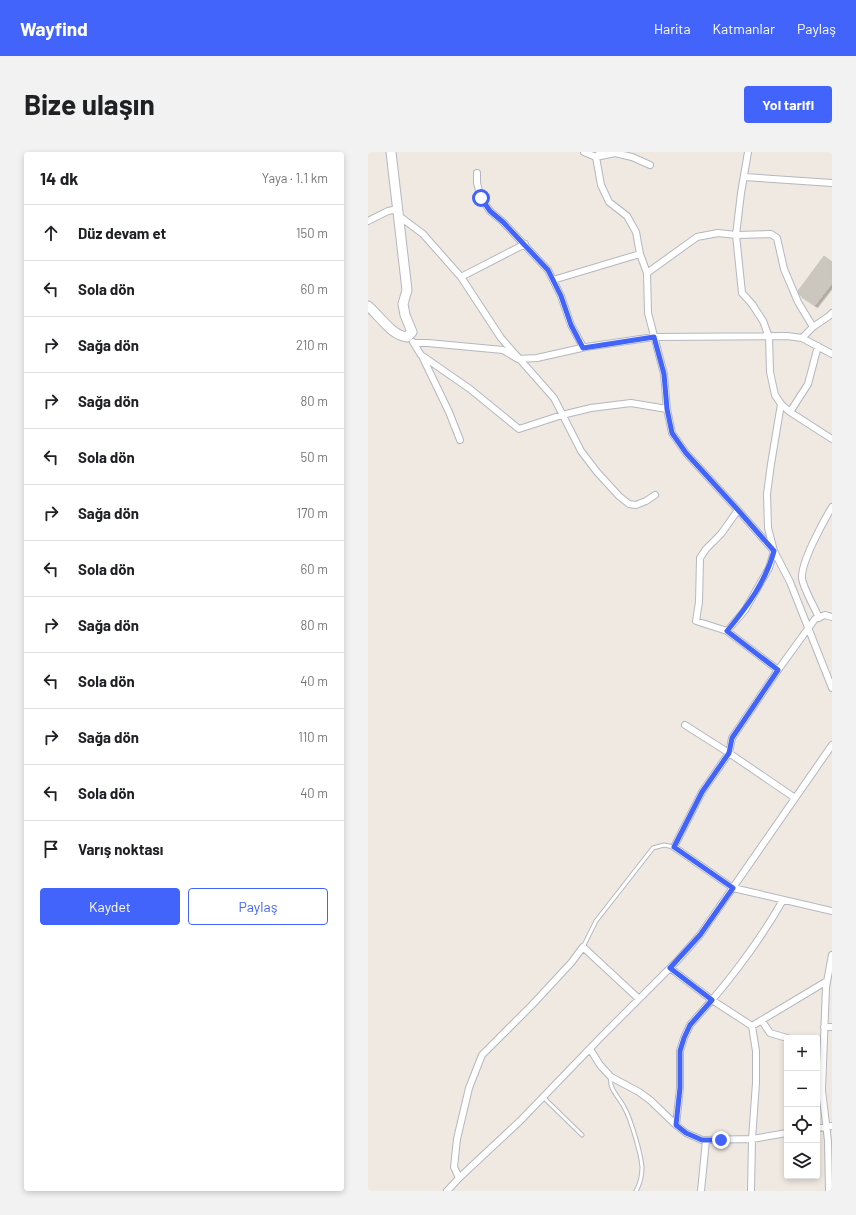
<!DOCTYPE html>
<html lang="tr">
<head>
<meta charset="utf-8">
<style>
  body { margin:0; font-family:Barlow,sans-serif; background:#f2f2f2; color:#202124 }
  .controls { position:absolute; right:12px; bottom:12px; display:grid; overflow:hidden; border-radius:4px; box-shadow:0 2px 6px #0003 }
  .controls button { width:36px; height:36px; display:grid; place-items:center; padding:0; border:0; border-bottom:1px solid #e0e0e0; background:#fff; color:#202124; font:20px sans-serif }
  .stop { position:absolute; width:12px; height:12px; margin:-9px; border:3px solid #4264fb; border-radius:50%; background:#fff }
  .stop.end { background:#4264fb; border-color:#fff; box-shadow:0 1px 4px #0008 }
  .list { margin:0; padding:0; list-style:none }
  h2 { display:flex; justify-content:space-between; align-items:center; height:52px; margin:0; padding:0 16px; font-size:17px }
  h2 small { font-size:13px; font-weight:400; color:#757577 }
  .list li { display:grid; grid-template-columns:26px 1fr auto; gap:12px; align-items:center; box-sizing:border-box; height:56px; padding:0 16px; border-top:1px solid #e0e0e0 }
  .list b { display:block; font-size:15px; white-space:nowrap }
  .list em { font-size:13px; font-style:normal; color:#757577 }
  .actions { display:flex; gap:8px; padding:12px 16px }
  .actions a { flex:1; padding:9px 0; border:1px solid #4264fb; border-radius:4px; text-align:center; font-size:14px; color:#4264fb }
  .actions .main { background:#4264fb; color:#fff }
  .icon { flex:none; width:22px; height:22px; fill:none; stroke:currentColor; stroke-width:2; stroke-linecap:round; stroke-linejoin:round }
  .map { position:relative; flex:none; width:464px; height:1039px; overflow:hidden; border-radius:4px }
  header { display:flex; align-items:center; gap:24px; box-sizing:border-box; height:56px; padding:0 20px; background:#4264fb; color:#fff }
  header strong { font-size:19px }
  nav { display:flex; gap:22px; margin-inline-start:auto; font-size:14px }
  .intro { display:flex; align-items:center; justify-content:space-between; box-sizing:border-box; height:96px; padding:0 24px }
  h1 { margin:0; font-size:28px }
  .button { padding:10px 18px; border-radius:4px; background:#4264fb; color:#fff; font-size:14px; font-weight:700 }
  main { display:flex; gap:24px; padding:0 24px }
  aside { flex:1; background:#fff; border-radius:4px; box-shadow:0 2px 6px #0003 }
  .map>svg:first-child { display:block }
  .building { fill:#cbc7bf; stroke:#cbc5ba; filter:url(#shadow) }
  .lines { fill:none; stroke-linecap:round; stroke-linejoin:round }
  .lane-casing { stroke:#b4b7c1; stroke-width:5 }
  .street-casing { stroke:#b4b7c1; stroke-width:8 }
  .secondary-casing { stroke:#b4b7c1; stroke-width:11 }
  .lane { stroke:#fff; stroke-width:3 }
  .street { stroke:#fff; stroke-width:6 }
  .secondary { stroke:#fff; stroke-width:9 }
  .route { stroke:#4264fb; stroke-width:5 }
</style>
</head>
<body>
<header>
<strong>Wayfind</strong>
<nav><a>Harita</a><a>Katmanlar</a><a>Paylaş</a></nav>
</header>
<div class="intro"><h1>Bize ulaşın</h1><a class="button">Yol tarifi</a></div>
<main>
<aside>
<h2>14 dk<small>Yaya · 1.1 km</small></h2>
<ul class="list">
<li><svg class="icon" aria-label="ahead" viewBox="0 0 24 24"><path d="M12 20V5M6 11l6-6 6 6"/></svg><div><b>Düz devam et</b></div><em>150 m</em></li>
<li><svg class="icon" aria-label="left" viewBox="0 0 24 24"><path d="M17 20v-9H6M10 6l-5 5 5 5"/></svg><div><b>Sola dön</b></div><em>60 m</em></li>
<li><svg class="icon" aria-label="right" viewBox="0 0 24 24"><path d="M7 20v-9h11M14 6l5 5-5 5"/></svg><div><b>Sağa dön</b></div><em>210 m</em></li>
<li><svg class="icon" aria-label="right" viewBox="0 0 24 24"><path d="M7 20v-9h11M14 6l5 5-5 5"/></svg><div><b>Sağa dön</b></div><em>80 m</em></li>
<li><svg class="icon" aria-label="left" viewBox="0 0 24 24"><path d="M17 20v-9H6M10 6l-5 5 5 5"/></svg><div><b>Sola dön</b></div><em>50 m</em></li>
<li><svg class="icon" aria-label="right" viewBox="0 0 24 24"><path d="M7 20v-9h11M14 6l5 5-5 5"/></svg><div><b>Sağa dön</b></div><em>170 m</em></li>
<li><svg class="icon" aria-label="left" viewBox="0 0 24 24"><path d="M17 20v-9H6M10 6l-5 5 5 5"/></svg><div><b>Sola dön</b></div><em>60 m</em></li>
<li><svg class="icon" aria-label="right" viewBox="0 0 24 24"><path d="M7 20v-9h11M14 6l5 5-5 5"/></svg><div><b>Sağa dön</b></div><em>80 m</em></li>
<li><svg class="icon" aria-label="left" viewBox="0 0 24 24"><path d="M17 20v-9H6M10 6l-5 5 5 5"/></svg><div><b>Sola dön</b></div><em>40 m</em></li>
<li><svg class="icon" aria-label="right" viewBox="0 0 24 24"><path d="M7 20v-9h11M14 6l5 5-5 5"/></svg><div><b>Sağa dön</b></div><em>110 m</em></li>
<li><svg class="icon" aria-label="left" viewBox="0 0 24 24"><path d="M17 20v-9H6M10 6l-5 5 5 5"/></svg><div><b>Sola dön</b></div><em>40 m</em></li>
<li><svg class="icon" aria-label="arrive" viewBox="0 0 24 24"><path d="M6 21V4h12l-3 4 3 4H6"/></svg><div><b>Varış noktası</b></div></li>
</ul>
<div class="actions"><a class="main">Kaydet</a><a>Paylaş</a></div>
</aside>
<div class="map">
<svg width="464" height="1039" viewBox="0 0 464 1039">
  <defs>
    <filter id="shadow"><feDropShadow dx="2.5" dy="2.5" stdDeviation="0" flood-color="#0004"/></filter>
  </defs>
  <rect width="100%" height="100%" fill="#efe9e1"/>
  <!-- building -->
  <path class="building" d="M 456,104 L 464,110 L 464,131 L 447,153 L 431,142 L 430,139 Z"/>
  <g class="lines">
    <defs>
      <path id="lane" d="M 215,795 L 228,769 L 285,696 L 296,693 L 306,695
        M 243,925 C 240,936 251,945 256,955 C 263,967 273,1002 274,1015 C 274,1024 272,1032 268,1039
        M 175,945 L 214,983"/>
      <path id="street" d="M 216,0 L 228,5 L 247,1 L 264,5 L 282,13
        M 233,0 L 228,5 L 233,33 L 241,50 L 259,64 L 268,80 L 272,102 L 279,121 L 280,161 L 296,222 L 299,257 L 304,281 L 318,301 L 370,358 L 406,399 L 422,430 L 464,536
        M 380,0 L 373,41 L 368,83 L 374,141 L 384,152 L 395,169 L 401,185 L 402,220 L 407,243 L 413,252 L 422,260 L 464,287
        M 109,21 L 109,31 L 113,46 L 122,59 L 135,70 L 180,118 L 193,144 L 203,173 L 215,195
        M 376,25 L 464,31
        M 31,64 L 55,82 L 93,125 L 133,186 L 186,246 L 213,299 L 229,320 L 251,344 L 261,352 L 268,353 L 278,349 L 287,343
        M 0,69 L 20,59 L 30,57
        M 279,121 L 329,85 L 350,81 L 368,83 L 403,82 L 409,86 L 416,117 L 430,150 L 445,175
        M 93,125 L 157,92
        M 185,128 L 272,102
        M 434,186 L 445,175 L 461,164 L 464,161
        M 45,190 L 53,203 L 102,237 L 151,277 L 194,263 L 223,256 L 263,251 L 299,257
        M 47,191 L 60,191 L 135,198 L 150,207 L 169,206 L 218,195 L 286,185 L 419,184 L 434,186 L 464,202
        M 54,204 L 81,260 L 92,288
        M 422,260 L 440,232 L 450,194
        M 370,358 L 353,382 L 338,397 L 332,406 L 331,450 L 328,469 L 359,479 L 410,518
        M 464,465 L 457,463 L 447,467 L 410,518 L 364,586 L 361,601 L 334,640 L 306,695 L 365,736 L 464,759
        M 451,466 C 447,456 435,436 434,426 C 433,410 455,370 464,355
        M 359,479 L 377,458 L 401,416 L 406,399 L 400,376 L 399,342 L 403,312 L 413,252
        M 317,573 L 361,601 L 427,646
        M 415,748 C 394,785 371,816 344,848 L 384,874 L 459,829
        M 394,869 L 402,881 L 419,886
        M 456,875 L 464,875
        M 222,897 L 232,913 L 243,925 L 271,940 L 282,948 L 308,973 L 312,936 L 312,899 L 316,886 L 322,873 L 344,848 L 302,816
        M 308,973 L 318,981 L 334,988 L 384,987 L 419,981
        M 449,976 L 464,974
        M 91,1026 L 86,1015 L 89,987 L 101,936 L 114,903 L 164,853 L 203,811 L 215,795 L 271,847
        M 79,1039 L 91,1026 L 152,969 L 234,884 L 309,809 L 332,783 L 464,593
        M 333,1039 L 338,988
        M 383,1039 L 384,987 L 388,931 L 388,899 L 384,874
        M 461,1039 L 460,989 L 454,938 L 458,835 L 464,803"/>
      <path id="secondary" d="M 0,154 C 12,164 23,183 39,185 L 44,180 L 37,163 L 35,152 L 39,138 L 23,0"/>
    </defs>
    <!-- lane casing -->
    <use href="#lane" class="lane-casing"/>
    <!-- street casing -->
    <use href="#street" class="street-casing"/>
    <!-- secondary casing -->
    <use href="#secondary" class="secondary-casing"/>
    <!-- lane -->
    <use href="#lane" class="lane"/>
    <!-- street -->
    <use href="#street" class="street"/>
    <!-- secondary -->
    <use href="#secondary" class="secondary"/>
  </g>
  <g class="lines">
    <!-- route -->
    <path class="route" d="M 113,46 L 122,59 L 135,70 L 180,118 L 193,144 L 203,173 L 215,196 L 286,185 L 296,222 L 299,257 L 304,281 L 318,301 L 370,358 L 406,399 C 398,429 379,455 359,479 L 410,518 L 364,586 L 361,601 L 334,640 L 306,695 L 365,736 L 332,783 L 302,816 L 344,848 L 322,873 L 316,886 L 312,899 L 312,936 L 308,973 L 318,981 L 334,988 L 353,988"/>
  </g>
</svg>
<div class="controls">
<button>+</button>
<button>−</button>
<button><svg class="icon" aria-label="locate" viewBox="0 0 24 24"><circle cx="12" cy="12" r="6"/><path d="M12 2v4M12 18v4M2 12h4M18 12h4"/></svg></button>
<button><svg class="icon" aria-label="layers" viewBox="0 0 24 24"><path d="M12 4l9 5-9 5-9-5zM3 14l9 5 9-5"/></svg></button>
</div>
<div class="stop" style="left:113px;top:46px"></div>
<div class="stop end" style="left:353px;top:988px"></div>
</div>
</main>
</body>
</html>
